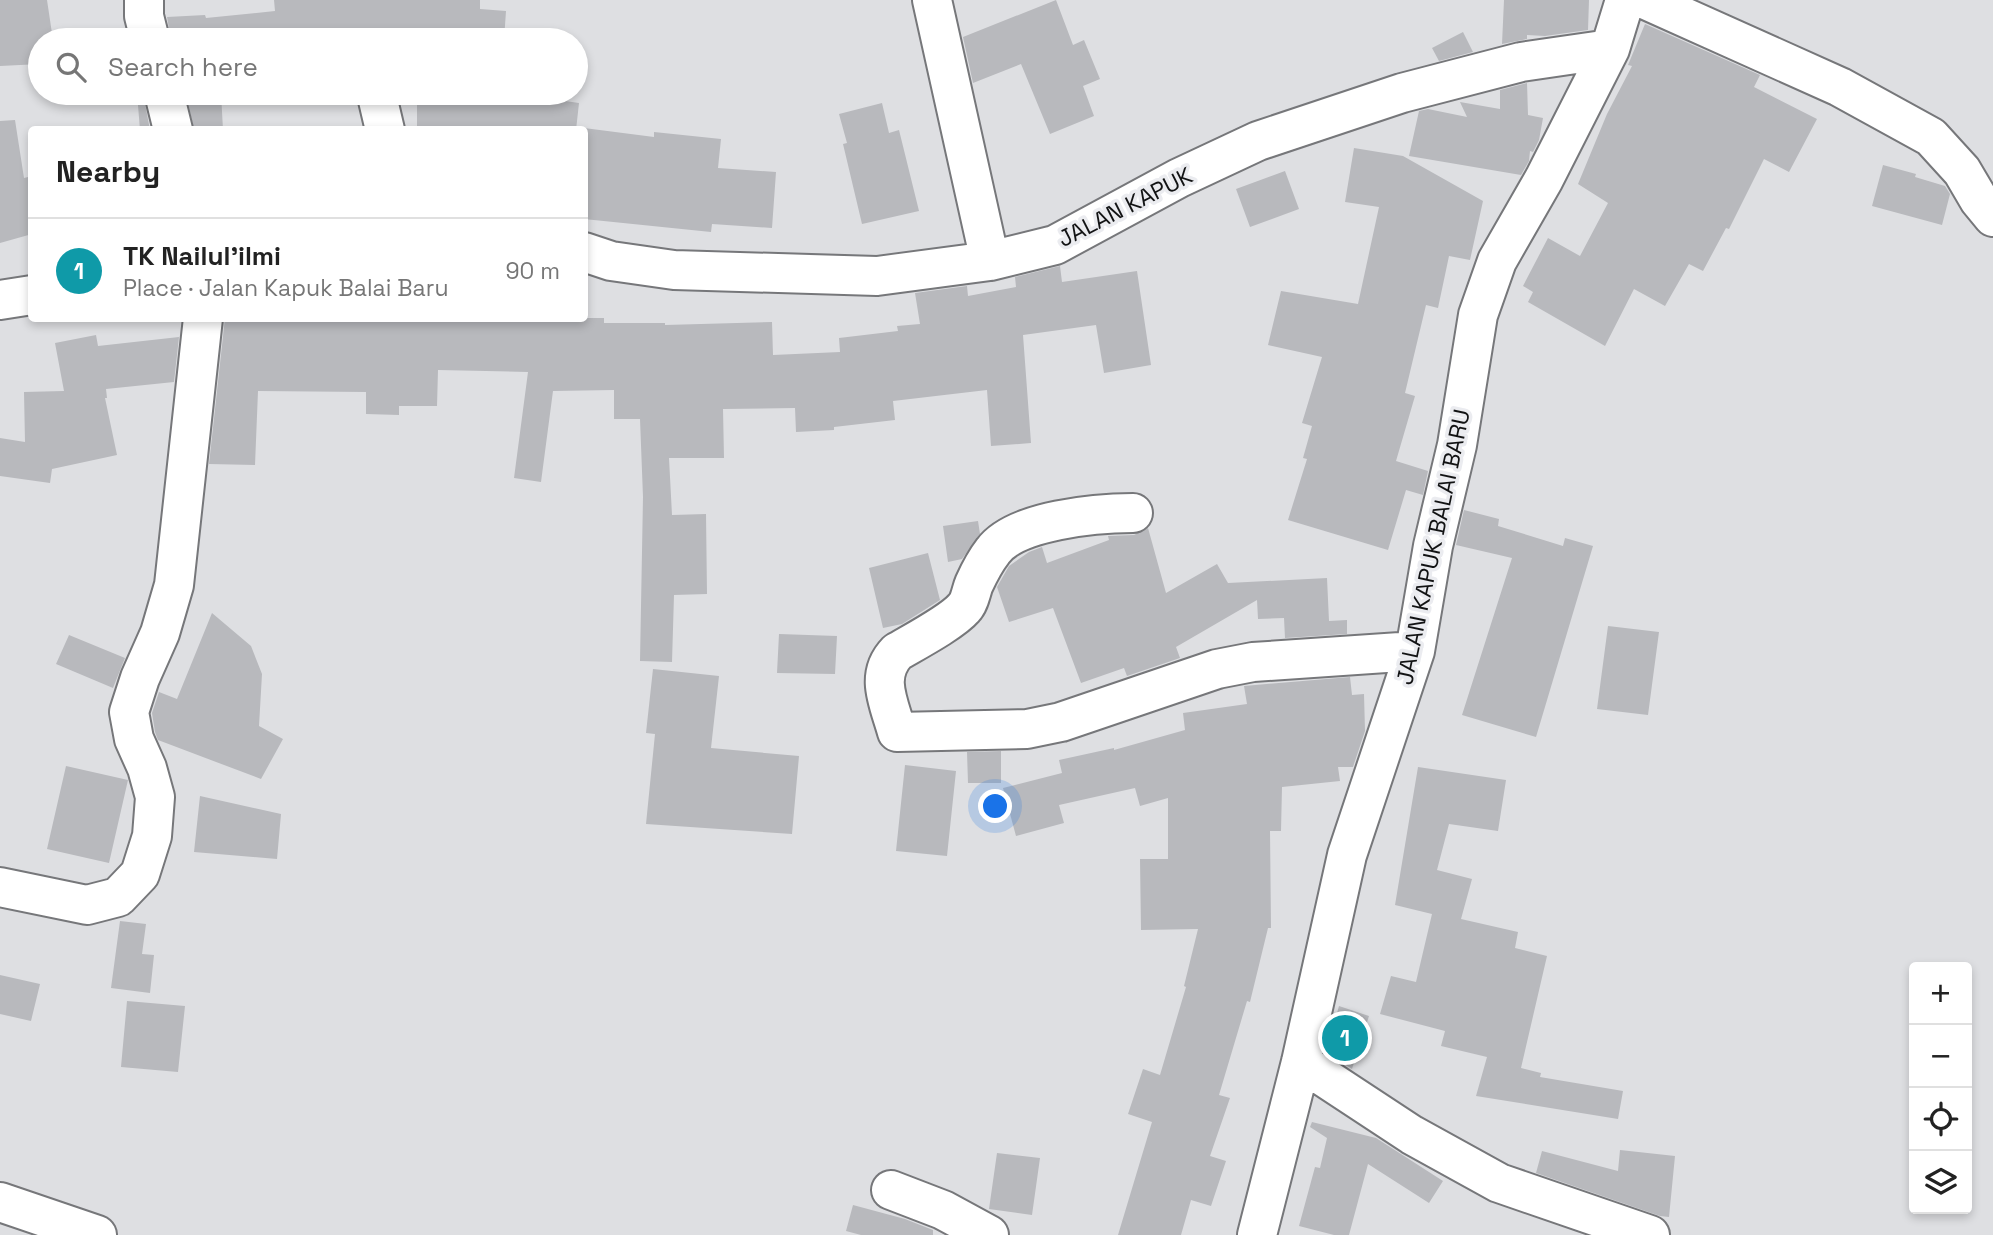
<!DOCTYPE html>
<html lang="en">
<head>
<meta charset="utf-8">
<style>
  body { margin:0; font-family:"Space Grotesk",sans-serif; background:#f2f2f2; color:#222 }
  .controls { position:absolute; right:21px; bottom:21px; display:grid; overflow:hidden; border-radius:7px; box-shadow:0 4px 10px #0003 }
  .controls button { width:63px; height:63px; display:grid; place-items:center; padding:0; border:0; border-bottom:2px solid #e0e0e0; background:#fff; color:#222; font:35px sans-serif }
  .you { position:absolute; left:996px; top:807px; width:24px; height:24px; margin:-18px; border:5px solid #fff; border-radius:50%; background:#1a73e8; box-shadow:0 0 0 10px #1a73e833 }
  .badge { display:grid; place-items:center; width:46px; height:46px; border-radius:50%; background:#111827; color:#fff; font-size:23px; font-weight:700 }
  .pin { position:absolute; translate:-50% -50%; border:4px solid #fff; box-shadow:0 2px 7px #0006 }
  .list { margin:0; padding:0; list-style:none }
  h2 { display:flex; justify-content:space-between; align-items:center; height:91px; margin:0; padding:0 28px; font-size:30px }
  h2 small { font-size:23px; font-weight:400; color:#767676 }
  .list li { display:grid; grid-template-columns:46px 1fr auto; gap:21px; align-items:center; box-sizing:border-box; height:105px; padding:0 28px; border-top:2px solid #e0e0e0 }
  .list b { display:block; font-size:26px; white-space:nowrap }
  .list p { margin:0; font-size:23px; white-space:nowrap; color:#767676 }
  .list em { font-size:23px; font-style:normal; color:#767676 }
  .icon { flex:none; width:38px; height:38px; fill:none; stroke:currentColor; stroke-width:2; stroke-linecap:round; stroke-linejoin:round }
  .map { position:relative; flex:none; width:1993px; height:1235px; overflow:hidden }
  .search { position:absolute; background:#fff; box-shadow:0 4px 10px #0003; left:28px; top:28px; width:560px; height:77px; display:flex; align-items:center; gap:18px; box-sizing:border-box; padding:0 24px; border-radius:38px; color:#767676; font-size:26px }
  .panel { position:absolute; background:#fff; box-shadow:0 4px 10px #0003; left:28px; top:126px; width:560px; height:196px; border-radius:7px }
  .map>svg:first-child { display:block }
  .building { fill:#b8b9bd }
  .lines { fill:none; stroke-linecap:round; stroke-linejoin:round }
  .minor-casing { stroke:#76777a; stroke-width:42 }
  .minor { stroke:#fff; stroke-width:38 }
  .labels { text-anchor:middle; stroke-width:7; stroke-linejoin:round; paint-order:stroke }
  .street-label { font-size:23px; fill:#121314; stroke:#ebecf0 }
</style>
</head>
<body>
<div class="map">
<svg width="1993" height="1235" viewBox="0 0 1993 1235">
  <rect width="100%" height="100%" fill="#dedfe2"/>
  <!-- building -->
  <path class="building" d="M 0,0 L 47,0 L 53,40 L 40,40 L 40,64 L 0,66 Z
    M 274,0 L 480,0 L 480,9 L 506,11 L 504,40 L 171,40 L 167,17 L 205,15 L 206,18 L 275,11 Z
    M 1056,0 L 1073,45 L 1084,40 L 1100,79 L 1083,86 L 1094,116 L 1050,134 L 1021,64 L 973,83 L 963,37 Z
    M 1504,0 L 1589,0 L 1588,30 L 1545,36 L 1527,35 L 1527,39 L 1502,44 Z
    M 1645,24 L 1760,75 L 1754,87 L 1817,119 L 1789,172 L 1764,159 L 1729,229 L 1726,228 L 1703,271 L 1689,264 L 1665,306 L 1634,289 L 1605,346 L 1528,302 L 1533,292 L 1523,286 L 1548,238 L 1580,256 L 1608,203 L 1578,184 L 1607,114 L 1632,66 L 1628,65 Z
    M 1463,32 L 1473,52 L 1439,61 L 1432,48 Z
    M 1527,83 L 1528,115 L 1543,118 L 1539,140 L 1533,152 L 1530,151 L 1529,161 L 1521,175 L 1409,156 L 1419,111 L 1428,109 L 1467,117 L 1460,102 L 1500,109 L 1500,90 Z
    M 137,93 L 143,93 L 150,130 L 140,130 Z
    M 186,93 L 221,93 L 223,130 L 194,130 Z
    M 505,93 L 552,93 L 551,99 L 579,103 L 576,130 L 417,130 L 417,97 L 504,97 Z
    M 882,103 L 889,133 L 899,130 L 919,211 L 862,224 L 843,144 L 847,143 L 839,114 Z
    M 15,120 L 24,178 L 32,176 L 32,234 L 0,243 L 0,121 Z
    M 584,128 L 654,137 L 654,132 L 721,139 L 718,168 L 776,172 L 772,228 L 712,224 L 711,232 L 584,219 Z
    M 1354,148 L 1403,156 L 1483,201 L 1470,260 L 1449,256 L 1438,308 L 1426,305 L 1405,393 L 1415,396 L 1396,461 L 1428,471 L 1423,495 L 1406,490 L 1388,550 L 1288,520 L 1307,459 L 1303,458 L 1312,426 L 1302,423 L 1322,357 L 1268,345 L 1281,291 L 1358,304 L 1379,207 L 1345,202 Z
    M 1883,165 L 1916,174 L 1915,177 L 1945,186 L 1950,194 L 1942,225 L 1872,206 Z
    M 1285,171 L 1299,209 L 1250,227 L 1236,189 Z
    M 1060,266 L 1062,282 L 1137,271 L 1151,365 L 1104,373 L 1096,325 L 1023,335 L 1031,443 L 991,446 L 987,390 L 893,401 L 895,420 L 834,427 L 834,430 L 796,432 L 795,408 L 723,409 L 724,458 L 669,458 L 672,515 L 706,514 L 707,594 L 674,595 L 672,662 L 640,661 L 643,497 L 640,419 L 614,419 L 614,390 L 553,391 L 541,482 L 514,478 L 528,372 L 438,370 L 437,406 L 399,406 L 399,415 L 366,414 L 366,392 L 258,391 L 255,465 L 209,464 L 225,318 L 604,318 L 604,323 L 665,323 L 665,325 L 772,322 L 773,355 L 840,352 L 839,338 L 898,331 L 897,326 L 920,324 L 915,293 L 967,286 L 968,296 L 1016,287 L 1015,277 Z
    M 96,335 L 98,346 L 179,337 L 174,382 L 106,389 L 107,398 L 105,398 L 117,455 L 52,469 L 50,483 L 0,476 L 0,438 L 25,442 L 24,392 L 64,391 L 55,343 Z
    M 1464,510 L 1499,519 L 1498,526 L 1563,546 L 1565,538 L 1593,546 L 1536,737 L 1462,715 L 1512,558 L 1456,545 Z
    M 978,521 L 980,534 L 962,559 L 948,562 L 943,526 Z
    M 1148,528 L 1166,593 L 1217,564 L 1228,583 L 1327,578 L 1329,621 L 1347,620 L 1347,634 L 1285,638 L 1284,618 L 1258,619 L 1257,600 L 1176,647 L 1180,658 L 1127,676 L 1124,668 L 1081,683 L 1053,608 L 1009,622 L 997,587 L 1009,566 L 1029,552 L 1042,547 L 1047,563 L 1109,540 L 1108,536 L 1134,535 Z
    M 928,553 L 940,600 L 902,624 L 883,628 L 869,568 Z
    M 212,613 L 251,646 L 262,674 L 259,726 L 283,739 L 261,779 L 158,740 L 155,732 L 152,713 L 159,692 L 177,699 Z
    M 1608,626 L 1659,632 L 1648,715 L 1597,709 Z
    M 779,634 L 837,636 L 835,674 L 777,673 Z
    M 69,635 L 125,658 L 113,688 L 56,664 Z
    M 653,669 L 719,676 L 711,748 L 799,756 L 792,834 L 646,824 L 655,734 L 646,733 Z
    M 1350,677 L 1352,695 L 1364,694 L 1365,731 L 1353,767 L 1338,767 L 1340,781 L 1282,787 L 1281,831 L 1270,831 L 1271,928 L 1268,928 L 1250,1002 L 1247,1001 L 1219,1095 L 1230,1098 L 1210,1156 L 1226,1161 L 1211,1206 L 1191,1200 L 1181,1235 L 1118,1235 L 1152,1122 L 1128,1114 L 1143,1069 L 1160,1075 L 1186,987 L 1184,986 L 1198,929 L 1141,930 L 1140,859 L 1168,859 L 1168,798 L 1140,806 L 1135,788 L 1059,805 L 1064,823 L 1016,836 L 1003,788 L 1062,773 L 1059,760 L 1114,748 L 1114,750 L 1185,730 L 1183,713 L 1247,704 L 1244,686 Z
    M 1001,751 L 1001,783 L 968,783 L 967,752 Z
    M 905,765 L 956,771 L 947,856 L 896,851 Z
    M 66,766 L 128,780 L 109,863 L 47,849 Z
    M 1418,767 L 1506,780 L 1498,831 L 1449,824 L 1437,870 L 1472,879 L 1461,919 L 1518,932 L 1515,948 L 1547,956 L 1521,1068 L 1541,1073 L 1540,1077 L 1623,1091 L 1618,1119 L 1476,1096 L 1487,1057 L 1441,1046 L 1445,1031 L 1380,1014 L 1391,976 L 1416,982 L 1432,914 L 1395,905 Z
    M 200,796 L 281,814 L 277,859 L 194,852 Z
    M 120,921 L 146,924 L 142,954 L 154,955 L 150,993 L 111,988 Z
    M 0,975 L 40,984 L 31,1021 L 0,1014 Z
    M 127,1001 L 185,1006 L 178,1072 L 121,1067 Z
    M 1339,1006 L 1369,1016 L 1352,1069 L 1326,1052 Z
    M 1312,1122 L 1376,1138 L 1443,1181 L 1429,1203 L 1368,1164 L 1349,1235 L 1334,1235 L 1299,1226 L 1315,1167 L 1320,1168 L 1327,1138 L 1310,1127 Z
    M 1620,1150 L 1675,1156 L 1669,1217 L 1660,1216 L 1536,1173 L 1542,1151 L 1618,1171 Z
    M 997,1153 L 1040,1158 L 1032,1215 L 989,1209 Z
    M 853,1205 L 905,1219 L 933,1230 L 933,1235 L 861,1235 L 846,1231 Z"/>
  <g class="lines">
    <defs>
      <path id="minor" d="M 144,0 L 144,16 L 150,40
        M 932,0 L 990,261
        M 1646,0 L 1840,87 L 1931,137 L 1962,171 L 1979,200 L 1993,217
        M 164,93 L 173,130
        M 377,96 L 385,130
        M 584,252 L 611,261 L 674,270 L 877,276 L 990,261 L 1055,245 L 1179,178 L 1258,141 L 1402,93 L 1521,62 L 1610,49
        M 0,300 L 32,295
        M 1133,513 C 1097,513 1016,520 993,551 C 986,560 979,573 974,584 C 971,591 970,602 964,608 C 952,622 914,642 897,652 C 874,676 889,703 897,732 L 1027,729 L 1061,722 L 1217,669 L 1253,662 L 1415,651
        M 0,887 L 87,905 L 118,897 L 140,874 L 152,836 L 155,797 L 147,768 L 134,739 L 129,712 L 140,678 L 160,633 L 174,585 L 203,318
        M 1301,1062 L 1412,1135 L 1499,1183 L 1650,1235
        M 891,1190 L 943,1210 L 989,1235
        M 0,1202 L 97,1235
        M 1257,1235 L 1301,1062 L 1347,855 L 1415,651 L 1433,546 L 1457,445 L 1478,315 L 1497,261 L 1544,179 L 1610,49 L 1625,0"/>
    </defs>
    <!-- minor casing -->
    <use href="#minor" class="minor-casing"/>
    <!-- minor -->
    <use href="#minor" class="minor"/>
  </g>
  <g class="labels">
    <!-- street labels -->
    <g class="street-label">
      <text transform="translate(1125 207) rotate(-27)" y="8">JALAN KAPUK</text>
      <text transform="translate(1433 547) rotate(-78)" y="8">JALAN KAPUK BALAI BARU</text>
    </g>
  </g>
</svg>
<div class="controls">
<button>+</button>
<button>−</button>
<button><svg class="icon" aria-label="locate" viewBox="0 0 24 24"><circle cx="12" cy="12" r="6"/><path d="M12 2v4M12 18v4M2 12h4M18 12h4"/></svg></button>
<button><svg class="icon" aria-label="layers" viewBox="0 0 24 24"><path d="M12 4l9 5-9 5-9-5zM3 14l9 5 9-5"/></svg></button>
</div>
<div class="you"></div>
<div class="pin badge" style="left:1345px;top:1038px;background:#0f9aa8">1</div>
<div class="search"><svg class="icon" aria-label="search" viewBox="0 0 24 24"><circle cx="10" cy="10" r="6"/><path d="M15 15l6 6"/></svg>Search here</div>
<section class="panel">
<h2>Nearby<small></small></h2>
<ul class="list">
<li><span class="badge" style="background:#0f9aa8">1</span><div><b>TK Nailul'ilmi</b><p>Place · Jalan Kapuk Balai Baru</p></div><em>90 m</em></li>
</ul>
</section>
</div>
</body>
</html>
